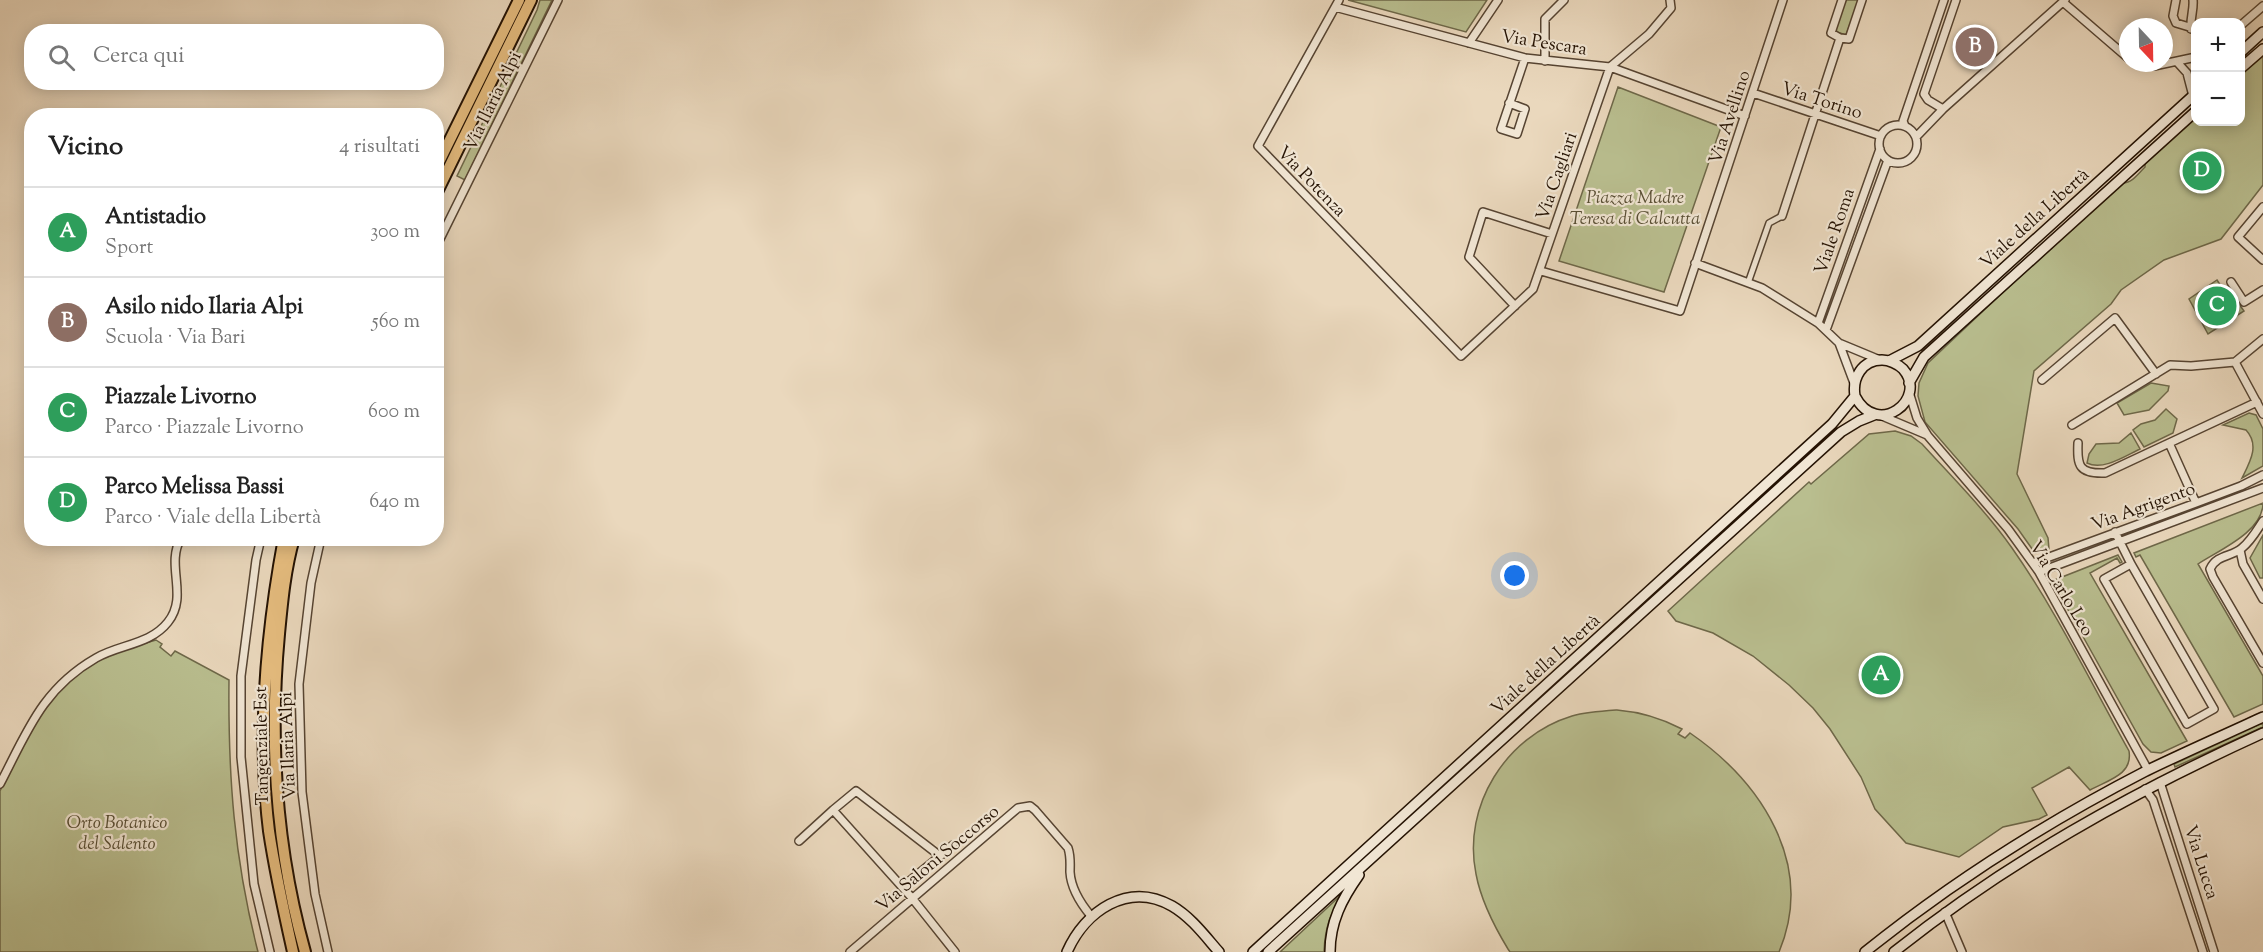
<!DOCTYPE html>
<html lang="it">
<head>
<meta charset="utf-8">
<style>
  body { margin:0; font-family:"Sorts Mill Goudy",serif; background:#f6f6f6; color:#222 }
  .controls { position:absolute; right:18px; top:18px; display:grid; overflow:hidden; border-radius:12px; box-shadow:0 3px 15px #0003 }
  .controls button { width:54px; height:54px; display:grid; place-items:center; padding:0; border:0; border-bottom:2px solid #e0e0e0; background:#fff; color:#222; font:30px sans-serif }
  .compass { position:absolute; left:2119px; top:18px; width:54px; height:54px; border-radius:50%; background:#fff; box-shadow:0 3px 15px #0003; rotate:158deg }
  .you { position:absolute; left:1515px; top:576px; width:21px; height:21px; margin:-15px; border:4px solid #fff; border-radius:50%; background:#1a73e8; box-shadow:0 0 0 9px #1a73e833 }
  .badge { display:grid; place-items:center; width:39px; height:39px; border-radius:50%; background:#7c3aed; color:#fff; font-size:20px; font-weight:700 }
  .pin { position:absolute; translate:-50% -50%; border:3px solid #fff; box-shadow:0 2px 6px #0006 }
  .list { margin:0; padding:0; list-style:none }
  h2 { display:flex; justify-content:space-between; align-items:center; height:78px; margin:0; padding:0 24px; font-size:26px }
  h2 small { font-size:20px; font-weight:400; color:#767676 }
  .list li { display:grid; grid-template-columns:39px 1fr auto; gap:18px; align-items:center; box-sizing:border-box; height:90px; padding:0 24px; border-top:2px solid #e0e0e0 }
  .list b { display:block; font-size:22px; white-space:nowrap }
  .list p { margin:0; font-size:20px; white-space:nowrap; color:#767676 }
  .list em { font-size:20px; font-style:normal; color:#767676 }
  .icon { flex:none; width:33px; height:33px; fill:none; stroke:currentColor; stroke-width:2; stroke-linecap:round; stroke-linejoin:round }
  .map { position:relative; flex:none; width:2263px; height:952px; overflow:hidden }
  .search { position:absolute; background:#fff; box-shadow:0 3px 15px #0003; left:24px; top:24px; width:420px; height:66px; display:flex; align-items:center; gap:15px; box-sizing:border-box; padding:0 21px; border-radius:24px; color:#767676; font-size:22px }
  .panel { position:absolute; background:#fff; box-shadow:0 3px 15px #0003; left:24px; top:108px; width:420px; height:438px; border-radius:24px }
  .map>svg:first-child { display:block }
  .green { fill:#b9be8f; stroke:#6e6849; stroke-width:1.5 }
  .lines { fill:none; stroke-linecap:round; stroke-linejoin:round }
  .pedestrian-casing { stroke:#564432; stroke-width:8 }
  .minor-casing { stroke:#564432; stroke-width:10 }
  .secondary-casing { stroke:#241203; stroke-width:12 }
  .trunk-casing { stroke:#241203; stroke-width:14 }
  .pedestrian { stroke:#f1e6d4; stroke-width:5 }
  .minor { stroke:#f1e6d4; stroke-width:7 }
  .secondary { stroke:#f1e6d4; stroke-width:9 }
  .trunk { stroke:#e5bc7e; stroke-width:10 }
  .labels { text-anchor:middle; stroke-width:4.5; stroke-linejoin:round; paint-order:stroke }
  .street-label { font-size:18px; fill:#241203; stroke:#f1e6d4 }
  .park-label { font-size:18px; font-style:italic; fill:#584e34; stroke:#f1e6d4 }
</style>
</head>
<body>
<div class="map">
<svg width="2263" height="952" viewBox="0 0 2263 952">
  <rect width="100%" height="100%" fill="#ead8bd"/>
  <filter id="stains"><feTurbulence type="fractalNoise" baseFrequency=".00333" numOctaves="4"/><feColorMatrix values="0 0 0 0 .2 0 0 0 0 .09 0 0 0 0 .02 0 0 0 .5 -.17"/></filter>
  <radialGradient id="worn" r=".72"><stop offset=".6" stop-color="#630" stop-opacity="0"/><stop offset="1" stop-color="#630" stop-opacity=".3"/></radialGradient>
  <!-- green -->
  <path class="green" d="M 540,0 L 552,0 L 465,180 L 457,176 L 537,10 Z
    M 1348,0 L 1487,0 L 1466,32 Z
    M 1845,0 L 1859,0 L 1846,35 L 1837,32 L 1836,29 Z
    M 2263,55 L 2263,185 L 2221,239 L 2164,260 L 2121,290 L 2111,304 L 2034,371 L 2017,474 L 2048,538 L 2049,549 L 2035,553 L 2018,529 L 1925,422 L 1918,396 L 1919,383 L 1928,363 L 1999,296 L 2123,183 C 2132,183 2139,173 2145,167 L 2145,162 L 2195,116 L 2196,122 L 2240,122 L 2241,75 Z
    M 1618,87 L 1721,127 L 1664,292 L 1559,261 Z
    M 2217,280 L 2231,302 L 2236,300 L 2244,311 L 2208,334 L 2189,299 Z
    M 2151,383 L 2169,386 L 2168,391 L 2149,410 L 2124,415 L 2117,403 Z
    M 2166,409 L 2177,419 L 2173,433 L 2144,447 L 2133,430 L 2141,424 L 2155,420 Z
    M 2249,413 L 2256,415 L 2263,429 L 2263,466 L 2242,478 C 2250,462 2260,445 2246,430 L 2223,425 Z
    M 1895,431 L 1911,436 L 1922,444 C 1953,478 1986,511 2012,548 C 2057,612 2091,683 2129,751 C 2133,775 2108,780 2090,790 L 2069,767 L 2032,788 L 2047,815 L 2039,819 L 2003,827 L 1959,857 L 1906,843 L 1875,809 L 1861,777 L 1830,729 L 1813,708 L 1789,685 L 1753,656 L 1713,633 L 1676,621 L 1668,611 L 1809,482 L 1811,484 L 1869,434 Z
    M 2131,433 L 2140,449 C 2125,456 2103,471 2087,463 L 2089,454 L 2096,444 L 2119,443 Z
    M 2263,503 C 2263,532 2219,550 2198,564 L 2263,676 L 2263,704 L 2234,717 L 2140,555 L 2136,557 L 2134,553 Z
    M 2263,535 L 2263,578 L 2260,578 L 2250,558 Z
    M 2118,555 L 2122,562 L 2120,563 L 2117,558 L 2090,573 L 2187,741 L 2161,753 L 2151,752 L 2143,744 L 2052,581 Z
    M 156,640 L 162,644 L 160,647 L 171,656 L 175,651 L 229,680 C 228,777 234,858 258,952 L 0,952 L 0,791 L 29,732 L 57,691 L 85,668 L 114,652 Z
    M 1617,710 C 1641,712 1661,718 1682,729 L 1678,734 L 1685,738 L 1690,733 C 1761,782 1816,864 1779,952 L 1510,952 L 1508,949 C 1494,926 1481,901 1476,874 C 1462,806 1506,736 1572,716 C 1586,712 1602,711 1617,710 Z
    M 2263,723 L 2263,727 L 2175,767 L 2174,764 Z
    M 1342,894 C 1330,915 1325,927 1324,952 L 1280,952 Z"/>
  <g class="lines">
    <defs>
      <path id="pedestrian" d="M 1748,283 L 1769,223 L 1782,216"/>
      <path id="minor" d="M 1339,0 L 1258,146 L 1461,356 L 1533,289 L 1610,67 L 1649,34 L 1671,8 L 1670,0
        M 1842,0 L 1831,33 L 1840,38 L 1849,39 L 1862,0
        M 2176,0 L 2173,16 L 2176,23 L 2196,29
        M 2063,2 L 2128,58
        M 1335,7 L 1525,58 L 1610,67 L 1745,116
        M 2240,26 L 2263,6
        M 2191,29 C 2190,18 2194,10 2193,0
        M 1469,43 L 1498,0
        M 1545,61 L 1545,19 L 1564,0
        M 2177,62 L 2187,73 L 2193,96
        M 2143,63 L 2154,66 L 2196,57
        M 1753,93 L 1881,136
        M 1509,103 L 1525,109 L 1517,134 L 1501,129 L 1525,58
        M 1943,109 L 1928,100 L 1924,94 L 1956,0
        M1879 144a19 19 0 1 1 38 0a19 19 0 1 1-38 0Z
        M 1905,126 L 1903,121 L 1944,0
        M 1916,137 L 1943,109 L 2065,0
        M 2263,207 L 2238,237 L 2263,260
        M 1782,216 L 1840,38
        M 436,247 L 558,0
        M 1695,263 L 1762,288 L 1818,323 L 1839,343 L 1880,360
        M 1541,271 L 1680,311 L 1783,0
        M 2231,282 L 2244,302 L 2263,290
        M 1515,306 L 1469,257 L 1483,212 L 1552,234
        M 1818,323 L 1880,149
        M 1826,330 L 1888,160
        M 2263,339 L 2235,362 L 2263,414
        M 1839,343 L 1854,383
        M 2042,380 L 2115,318 L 2156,374
        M 1909,392 L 1917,418 L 1928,436 L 2008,529 L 2039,572 L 2148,770
        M 1882,416 L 1927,435
        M 2072,425 L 2170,365 L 2191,366 L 2235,362
        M 2078,443 C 2077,466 2079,474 2105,473 L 2257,402
        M 2169,443 L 2196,503
        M 2263,521 C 2257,530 2251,541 2242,548 C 2232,557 2217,554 2210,569 L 2213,577 L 2263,663
        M 2115,532 L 2131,564 L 2214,709 L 2187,724 L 2104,579 L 2131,564
        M 261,538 L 256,560 L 241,676 L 241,757 L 254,884 L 270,952
        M 321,538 L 311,583 L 299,684 L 302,792 L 315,894 L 328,952
        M 2240,550 L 2243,564 L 2263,599
        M 2033,563 L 2196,503 L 2241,486 L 2263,475
        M 2039,572 L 2263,488
        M 2160,782 L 2214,952
        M 0,784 C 27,732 42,689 96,658 C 120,644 150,645 168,622 C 189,596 165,565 181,538
        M 2145,789 L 2153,800 L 2203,952
        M 799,841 L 833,810
        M 940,856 L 953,845
        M 902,887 L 940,856 L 856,791 L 833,810 L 912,898 L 955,952
        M 1945,912 L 1962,952
        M 850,952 L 1018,808 L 1030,806 L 1035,810 L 1068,848 C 1071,857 1070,864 1070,872 C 1071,889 1081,904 1091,916"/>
      <path id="secondary" d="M 2240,53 L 2263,32
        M 2240,69 L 2263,49
        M 1889,361 L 1918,346 L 2196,93
        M 1909,383 L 1924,357 L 2196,111
        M 1067,952 C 1085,911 1128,881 1172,906 C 1191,917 1205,936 1219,952
        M 1253,952 L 1832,424 L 1855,396 C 1852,378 1862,360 1882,360 C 1889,360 1898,364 1903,369 C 1929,399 1877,439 1855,396
        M 1268,952 L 1841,432 L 1859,421 L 1874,415
        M 1330,952 C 1330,922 1342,899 1359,875
        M 1865,952 C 1952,882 2047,822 2146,771 C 2185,752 2224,735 2263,717
        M 1894,952 C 2007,862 2131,793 2263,733"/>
      <path id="trunk" d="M 436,168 L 519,0
        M 436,194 L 531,0
        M 284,538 C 266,634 257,733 269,831 C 275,871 284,912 293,952
        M 294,538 C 285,569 282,602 279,634 C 269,741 276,848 305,952"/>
    </defs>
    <!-- pedestrian casing -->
    <use href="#pedestrian" class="pedestrian-casing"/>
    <!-- minor casing -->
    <use href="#minor" class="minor-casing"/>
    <!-- secondary casing -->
    <use href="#secondary" class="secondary-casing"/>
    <!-- trunk casing -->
    <use href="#trunk" class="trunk-casing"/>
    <!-- pedestrian -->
    <use href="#pedestrian" class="pedestrian"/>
    <!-- minor -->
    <use href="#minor" class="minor"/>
    <!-- secondary -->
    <use href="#secondary" class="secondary"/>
    <!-- trunk -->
    <use href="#trunk" class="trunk"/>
  </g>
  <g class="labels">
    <!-- street labels -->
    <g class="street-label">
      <text transform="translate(1544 42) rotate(9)" y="6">Via Pescara</text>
      <text transform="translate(1822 100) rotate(18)" y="6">Via Torino</text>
      <text transform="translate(492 101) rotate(-64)" y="6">Via Ilaria Alpi</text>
      <text transform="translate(1729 117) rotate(-72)" y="6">Via Avellino</text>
      <text transform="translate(1556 176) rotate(-71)" y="6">Via Cagliari</text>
      <text transform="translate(1312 181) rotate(46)" y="6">Via Potenza</text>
      <text transform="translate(2034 218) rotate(-42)" y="6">Viale della Libertà</text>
      <text transform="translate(1834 231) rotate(-71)" y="6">Viale Roma</text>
      <text transform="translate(2143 506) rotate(-20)" y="6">Via Agrigento</text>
      <text transform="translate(2062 588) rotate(59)" y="6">Via Carlo Leo</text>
      <text transform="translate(1545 664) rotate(-42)" y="6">Viale della Libertà</text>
      <text transform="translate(261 746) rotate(-91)" y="6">Tangenziale Est</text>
      <text transform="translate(287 746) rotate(-92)" y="6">Via Ilaria Alpi</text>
      <text transform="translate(937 858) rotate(-40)" y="6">Via Saloni Soccorso</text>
      <text transform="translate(2202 862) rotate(72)" y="6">Via Lucca</text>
    </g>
    <!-- park labels -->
    <g class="park-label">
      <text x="1635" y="203">Piazza Madre<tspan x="1635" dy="21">Teresa di Calcutta</tspan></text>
      <text x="117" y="828">Orto Botanico<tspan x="117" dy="21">del Salento</tspan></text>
    </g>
  </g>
  <rect width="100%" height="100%" filter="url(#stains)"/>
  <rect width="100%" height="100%" fill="url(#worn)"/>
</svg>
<div class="controls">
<button>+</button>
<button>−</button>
</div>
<svg class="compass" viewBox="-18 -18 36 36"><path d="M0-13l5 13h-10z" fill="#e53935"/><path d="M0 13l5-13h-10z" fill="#767676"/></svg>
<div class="you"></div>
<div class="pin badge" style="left:1881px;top:675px;background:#2e9e5b">A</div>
<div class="pin badge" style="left:1975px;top:47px;background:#8d6e63">B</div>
<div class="pin badge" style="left:2217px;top:306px;background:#2e9e5b">C</div>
<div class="pin badge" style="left:2202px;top:171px;background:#2e9e5b">D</div>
<div class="search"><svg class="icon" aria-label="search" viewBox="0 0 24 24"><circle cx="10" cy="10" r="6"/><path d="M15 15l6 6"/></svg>Cerca qui</div>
<section class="panel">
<h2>Vicino<small>4 risultati</small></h2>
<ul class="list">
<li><span class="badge" style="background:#2e9e5b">A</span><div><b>Antistadio</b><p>Sport</p></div><em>300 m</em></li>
<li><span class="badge" style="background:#8d6e63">B</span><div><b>Asilo nido Ilaria Alpi</b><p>Scuola · Via Bari</p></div><em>560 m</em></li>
<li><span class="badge" style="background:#2e9e5b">C</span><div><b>Piazzale Livorno</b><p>Parco · Piazzale Livorno</p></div><em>600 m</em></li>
<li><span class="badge" style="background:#2e9e5b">D</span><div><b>Parco Melissa Bassi</b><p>Parco · Viale della Libertà</p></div><em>640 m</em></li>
</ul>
</section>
</div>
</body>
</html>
